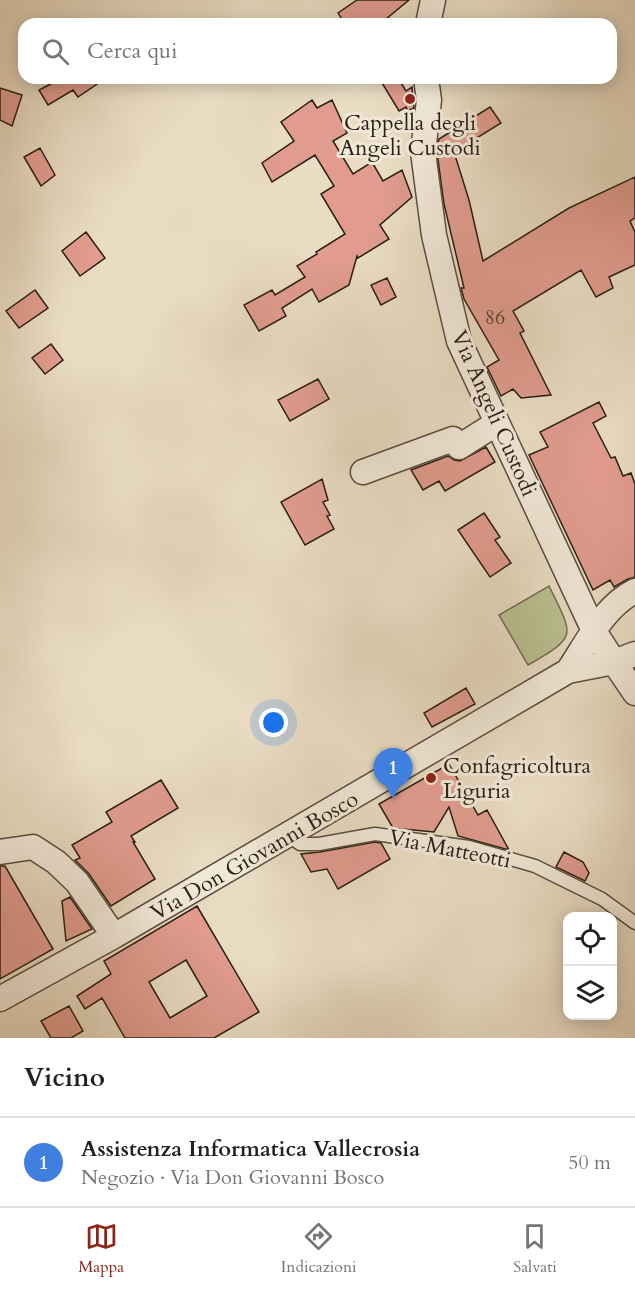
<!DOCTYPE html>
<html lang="it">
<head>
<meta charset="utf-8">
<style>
  body { margin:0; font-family:Cardo,serif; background:#f6f6f6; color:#222 }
  .controls { position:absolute; right:18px; bottom:18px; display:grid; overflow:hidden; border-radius:12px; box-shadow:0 3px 15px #0003 }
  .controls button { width:54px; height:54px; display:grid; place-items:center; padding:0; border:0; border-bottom:2px solid #e0e0e0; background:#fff; color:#222; font:30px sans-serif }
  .you { position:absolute; left:274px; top:723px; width:21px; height:21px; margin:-15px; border:4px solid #fff; border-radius:50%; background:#1a73e8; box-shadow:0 0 0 9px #1a73e833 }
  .badge { display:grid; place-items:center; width:39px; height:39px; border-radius:50%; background:#8f2418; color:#fff; font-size:20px; font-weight:700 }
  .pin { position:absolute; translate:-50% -50px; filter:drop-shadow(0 2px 3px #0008) }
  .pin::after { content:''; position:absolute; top:32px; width:21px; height:18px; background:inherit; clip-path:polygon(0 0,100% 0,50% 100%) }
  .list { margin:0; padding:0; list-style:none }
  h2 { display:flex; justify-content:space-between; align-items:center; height:78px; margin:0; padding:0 24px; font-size:26px }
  h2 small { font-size:20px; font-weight:400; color:#767676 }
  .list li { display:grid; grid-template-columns:39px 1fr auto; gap:18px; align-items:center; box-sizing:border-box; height:90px; padding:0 24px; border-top:2px solid #e0e0e0 }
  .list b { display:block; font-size:22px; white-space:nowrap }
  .list p { margin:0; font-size:20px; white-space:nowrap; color:#767676 }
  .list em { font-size:20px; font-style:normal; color:#767676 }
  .icon { flex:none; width:33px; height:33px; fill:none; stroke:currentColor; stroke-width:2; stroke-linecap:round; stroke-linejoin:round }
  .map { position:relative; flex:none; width:635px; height:1038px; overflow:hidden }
  .search { position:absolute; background:#fff; box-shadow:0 3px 15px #0003; left:18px; right:18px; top:18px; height:66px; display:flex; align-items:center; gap:15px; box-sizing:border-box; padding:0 21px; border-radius:18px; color:#767676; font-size:22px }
  .sheet { height:168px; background:#fff }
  nav { display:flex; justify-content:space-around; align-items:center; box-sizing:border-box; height:84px; border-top:2px solid #e0e0e0; background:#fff; font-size:16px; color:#767676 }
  nav a { display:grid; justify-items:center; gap:3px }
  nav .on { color:#8f2418 }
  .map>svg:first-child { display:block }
  .green { fill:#babf92; stroke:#726e52; stroke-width:1.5 }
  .building { fill:#e19c8f; stroke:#2a1e13; stroke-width:1.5; fill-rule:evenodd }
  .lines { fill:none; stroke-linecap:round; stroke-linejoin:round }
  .lane-casing { stroke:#5a4e3f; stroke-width:15 }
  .street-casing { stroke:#5a4e3f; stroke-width:27 }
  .lane { stroke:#f1e8d8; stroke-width:12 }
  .street { stroke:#f1e8d8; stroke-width:24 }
  .poi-dot { fill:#8f2418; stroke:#f1e8d8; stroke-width:2 }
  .labels { text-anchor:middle; stroke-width:6; stroke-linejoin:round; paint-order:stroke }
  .number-label { font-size:20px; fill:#583e32 }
  .poi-label { font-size:22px; fill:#2a1e13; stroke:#f1e8d8 }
  .street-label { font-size:22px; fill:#2a1e13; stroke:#f1e8d8 }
</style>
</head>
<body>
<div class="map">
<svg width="635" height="1038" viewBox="0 0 635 1038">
  <rect width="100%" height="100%" fill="#e9dcc3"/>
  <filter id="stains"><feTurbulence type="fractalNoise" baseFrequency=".00333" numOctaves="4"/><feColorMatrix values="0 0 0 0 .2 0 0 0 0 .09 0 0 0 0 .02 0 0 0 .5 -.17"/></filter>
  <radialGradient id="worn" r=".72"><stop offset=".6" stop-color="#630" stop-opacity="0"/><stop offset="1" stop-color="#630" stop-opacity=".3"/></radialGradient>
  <!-- green -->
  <path class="green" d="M 549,586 C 574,637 578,636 528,665 L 499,615 Z"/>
  <!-- building -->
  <path class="building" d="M 357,0 L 409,0 L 380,24 L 345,24 L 338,13 Z
    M 62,78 L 106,78 L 78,97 L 73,90 L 48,105 L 39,90 Z
    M 379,78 L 398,78 L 406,91 L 412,87 L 414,108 L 408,111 L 406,107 L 399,111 Z
    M 0,88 L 22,95 L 12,126 L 0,120 Z
    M 312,100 L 317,108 L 332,100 L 347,133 L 333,141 L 353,174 L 372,162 L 383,181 L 402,170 L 412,197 L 380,225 L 389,239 L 358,258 L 357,256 L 349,285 L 319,302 L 312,289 L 282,308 L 286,316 L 259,331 L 244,305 L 272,290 L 275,295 L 305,277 L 297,266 L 317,254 L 316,252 L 345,234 L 321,194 L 334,186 L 315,155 L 272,182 L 262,163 L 294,141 L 281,122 Z
    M 490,107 L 501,123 L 454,152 L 469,200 L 483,261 L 569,208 L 635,177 L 635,218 L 630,221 L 635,232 L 635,265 L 609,277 L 613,288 L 596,297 L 581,270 L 513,311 L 524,331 L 520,333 L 551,395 L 521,398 L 513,389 L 501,396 L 487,367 L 499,360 L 464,299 L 461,288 L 464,288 L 444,204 L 437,152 L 439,139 Z
    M 40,148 L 55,175 L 41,186 L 24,157 Z
    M 86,232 L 105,258 L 80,276 L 62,251 Z
    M 387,278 L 396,297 L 381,305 L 371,285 Z
    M 35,290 L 48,308 L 19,328 L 6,311 Z
    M 51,344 L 63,360 L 45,374 L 32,358 Z
    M 318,379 L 329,399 L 290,421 L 278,400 Z
    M 599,402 L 606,416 L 593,423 L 611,458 L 615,457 L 623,476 L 631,473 L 635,484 L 635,577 L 628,579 L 614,587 L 610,580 L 593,590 L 529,455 L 548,447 L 540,432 Z
    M 486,447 L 495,462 L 445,491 L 439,481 L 423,490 L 411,470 L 448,456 L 454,460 L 460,461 Z
    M 322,479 L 328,500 L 323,502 L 330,515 L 327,516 L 334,529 L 305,545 L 281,502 Z
    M 484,513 L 500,537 L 495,540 L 511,563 L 490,577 L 458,530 Z
    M 466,688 L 475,704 L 432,727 L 424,713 Z
    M 449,764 L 478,815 L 487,810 L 509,850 L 458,836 L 449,807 L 434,832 L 393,828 L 379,804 Z
    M 161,780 L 178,808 L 131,836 L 135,842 L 133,842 L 155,879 L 111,906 L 89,874 L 75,860 L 80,858 L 72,845 L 112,822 L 106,812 Z
    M 375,842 L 381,843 L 390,859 L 338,889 L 327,869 L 311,872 L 301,854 L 320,852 Z
    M 564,852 L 583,862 L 589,873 L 585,881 L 556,867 Z
    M 0,866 L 5,866 L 53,949 L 0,979 Z
    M 70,897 L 92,929 L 66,941 L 62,901 Z
    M 197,906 L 259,1012 L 214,1038 L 125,1038 L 102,998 L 85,1009 L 77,996 L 111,974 L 104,961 ZM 186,960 L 207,996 L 170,1018 L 149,982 Z
    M 69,1006 L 83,1031 L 71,1038 L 51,1038 L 41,1021 Z"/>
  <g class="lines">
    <defs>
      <path id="lane" d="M 288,835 L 300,844 L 319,844 L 375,834 L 469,847 L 535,866 L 602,899 L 635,923"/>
      <path id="street" d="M 428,24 L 433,0
        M 426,78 L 429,100 L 423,152 L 434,235 L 459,341 L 594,631 L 614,662 L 635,654
        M 363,472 L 453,439 L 459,447 L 497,423
        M 568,671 C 587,643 604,606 635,591
        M 0,852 L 33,847 L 56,862 L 77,882 L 114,936
        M 0,999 L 114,936 L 568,671 L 614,662 L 635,693"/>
    </defs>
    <!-- lane casing -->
    <use href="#lane" class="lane-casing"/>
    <!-- street casing -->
    <use href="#street" class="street-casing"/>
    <!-- lane -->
    <use href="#lane" class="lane"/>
    <!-- street -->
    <use href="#street" class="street"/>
  </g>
  <!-- markers -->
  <g class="poi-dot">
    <circle cx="410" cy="99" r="6"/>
    <circle cx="431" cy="778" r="6"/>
  </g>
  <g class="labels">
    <!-- number labels -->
    <g class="number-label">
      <text x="495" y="324">86</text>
    </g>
    <!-- poi labels -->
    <g class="poi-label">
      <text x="410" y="130">Cappella degli<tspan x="410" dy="25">Angeli Custodi</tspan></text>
      <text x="443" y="773" text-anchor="start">Confagricoltura<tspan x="443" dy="25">Liguria</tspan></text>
    </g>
    <!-- street labels -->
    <g class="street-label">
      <text transform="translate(495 413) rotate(66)" y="8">Via Angeli Custodi</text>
      <text transform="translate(450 848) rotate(11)" y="8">Via Matteotti</text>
      <text transform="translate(254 855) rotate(-30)" y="8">Via Don Giovanni Bosco</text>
    </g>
  </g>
  <rect width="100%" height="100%" filter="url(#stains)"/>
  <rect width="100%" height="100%" fill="url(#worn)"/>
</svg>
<div class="controls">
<button><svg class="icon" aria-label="locate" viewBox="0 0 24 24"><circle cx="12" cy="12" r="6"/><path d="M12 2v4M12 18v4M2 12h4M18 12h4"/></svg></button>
<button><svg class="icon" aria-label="layers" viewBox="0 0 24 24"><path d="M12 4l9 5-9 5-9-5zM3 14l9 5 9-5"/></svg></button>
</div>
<div class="you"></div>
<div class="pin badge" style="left:393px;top:798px;background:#3f7fe0">1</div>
<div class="search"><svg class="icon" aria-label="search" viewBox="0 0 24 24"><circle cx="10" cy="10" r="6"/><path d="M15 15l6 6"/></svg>Cerca qui</div>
</div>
<section class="sheet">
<h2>Vicino<small></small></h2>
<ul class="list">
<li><span class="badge" style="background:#3f7fe0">1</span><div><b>Assistenza Informatica Vallecrosia</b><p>Negozio · Via Don Giovanni Bosco</p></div><em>50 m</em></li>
</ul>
</section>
<nav>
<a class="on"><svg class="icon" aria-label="map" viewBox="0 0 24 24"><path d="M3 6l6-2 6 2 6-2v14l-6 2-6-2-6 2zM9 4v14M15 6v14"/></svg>Mappa</a>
<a><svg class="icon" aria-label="directions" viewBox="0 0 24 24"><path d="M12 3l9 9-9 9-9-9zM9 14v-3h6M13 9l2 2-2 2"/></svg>Indicazioni</a>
<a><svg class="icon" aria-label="saved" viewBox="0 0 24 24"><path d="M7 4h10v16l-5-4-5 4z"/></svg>Salvati</a>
</nav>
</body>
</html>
